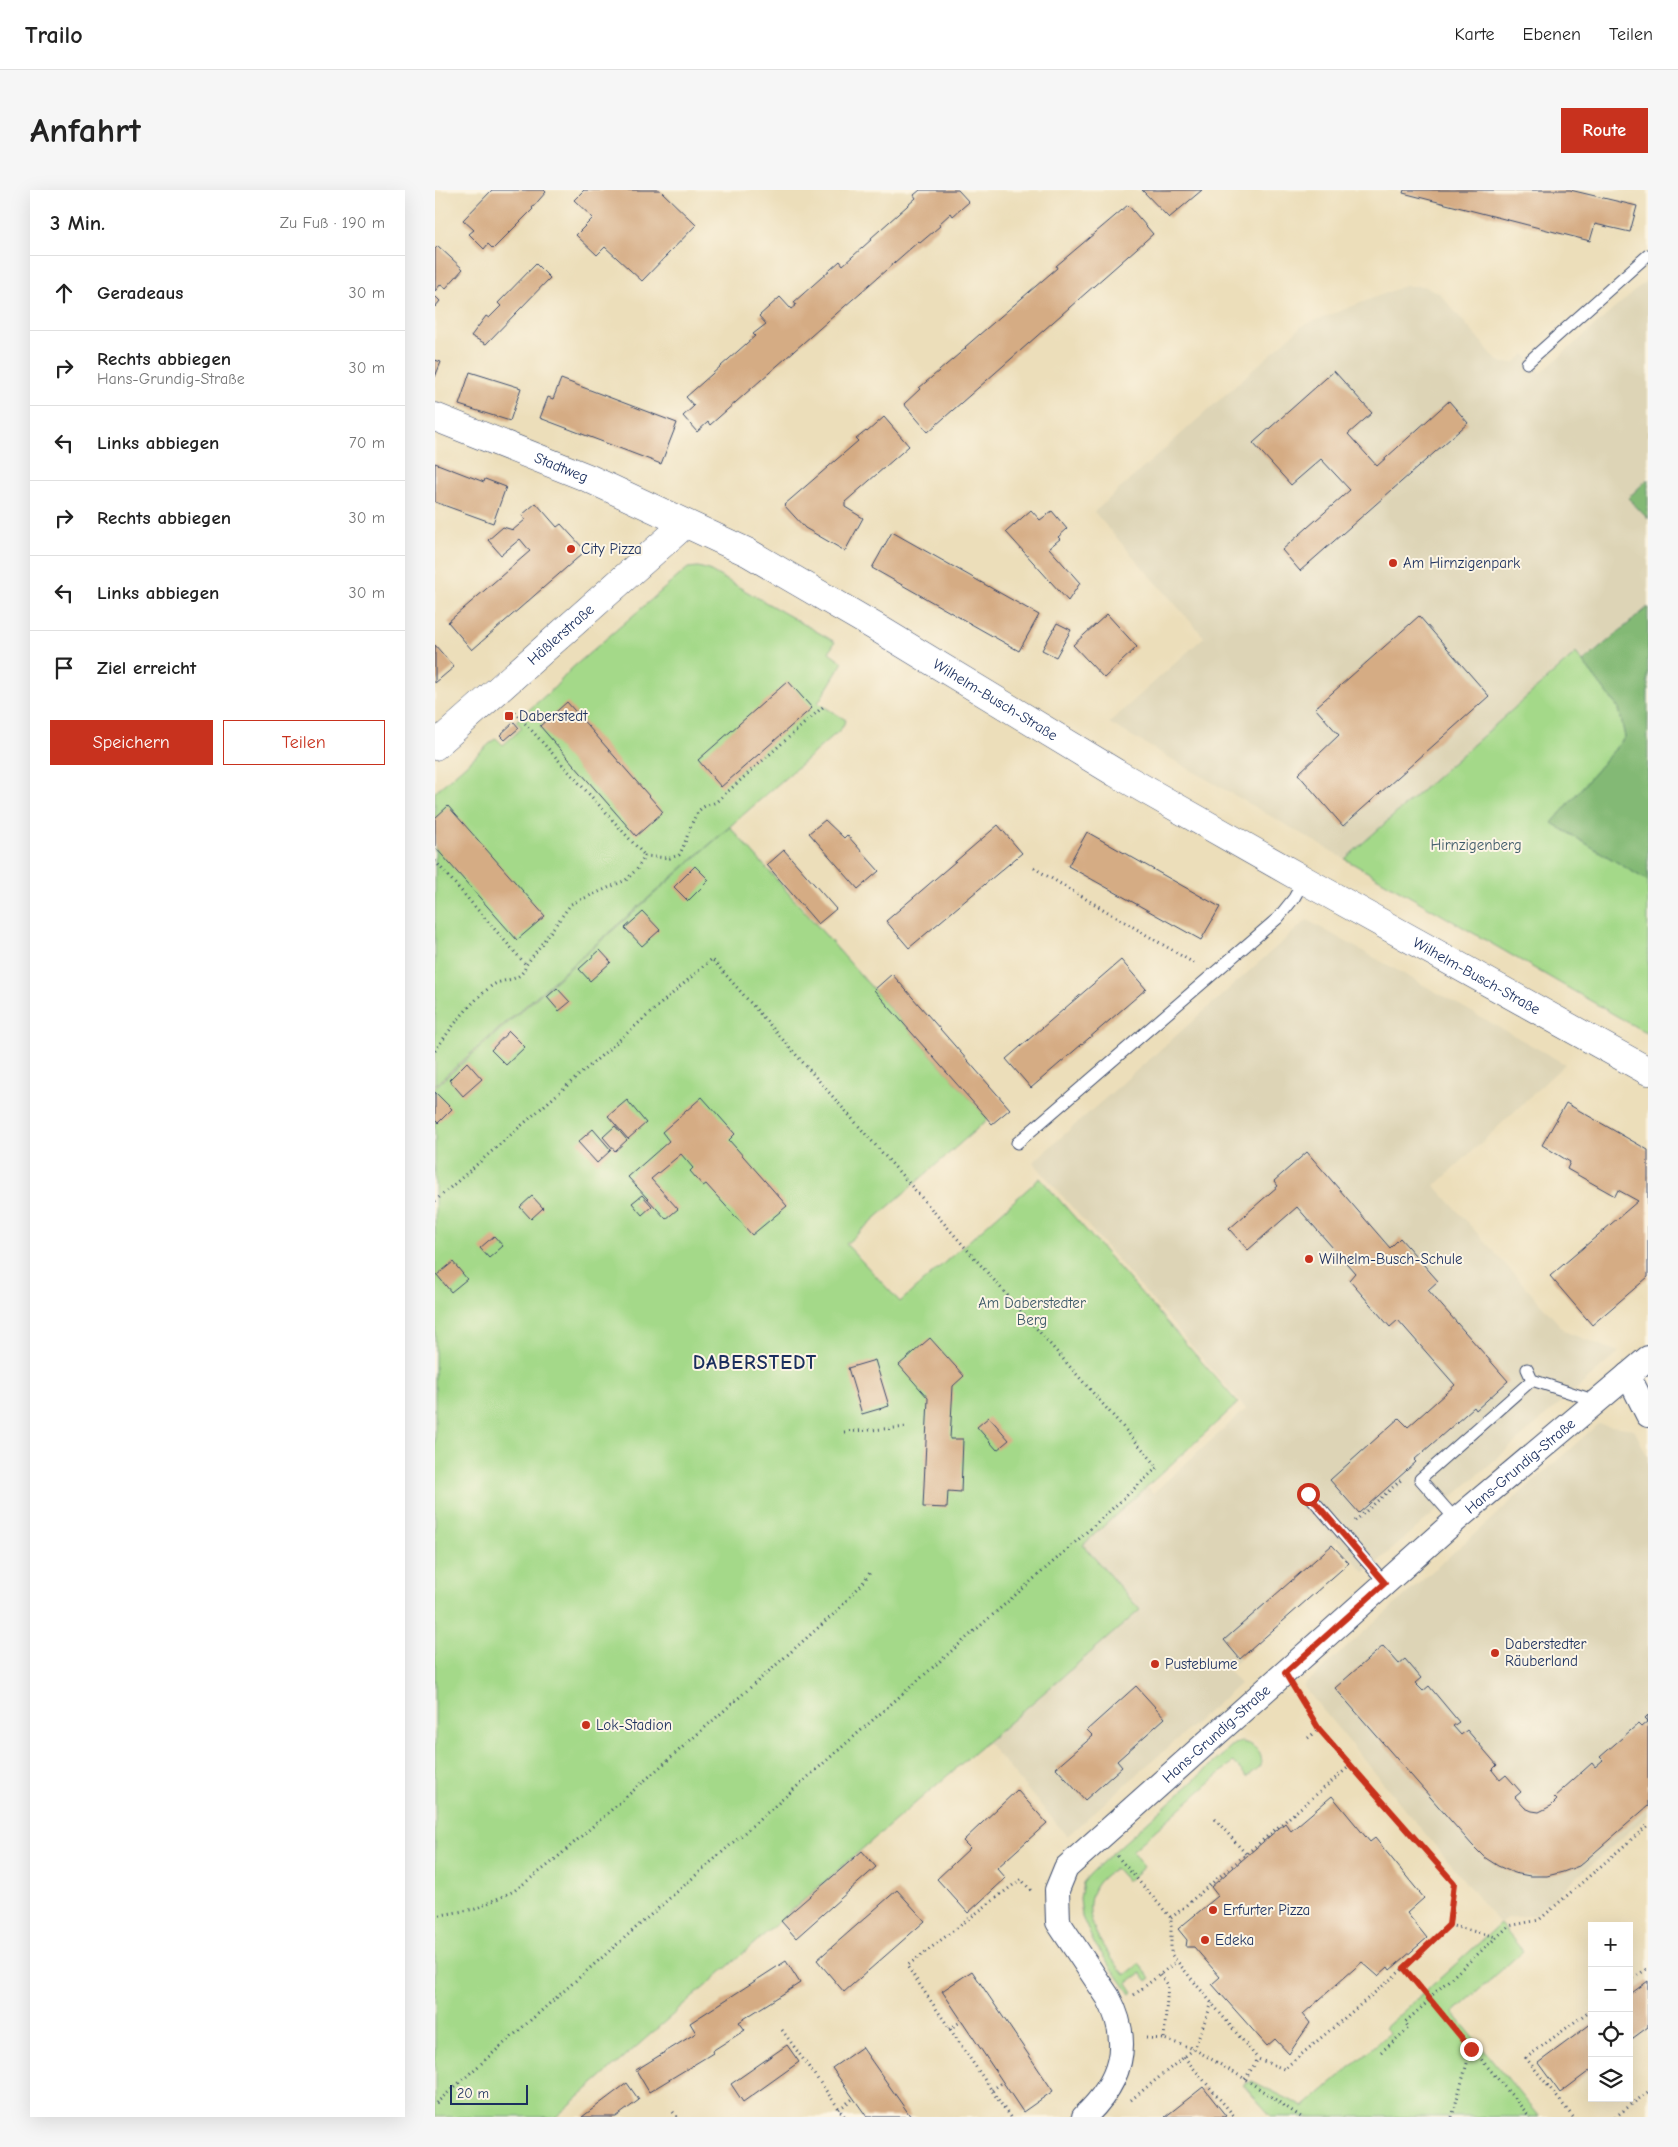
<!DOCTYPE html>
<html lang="de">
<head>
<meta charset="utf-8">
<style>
  body { margin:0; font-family:"Comic Neue",sans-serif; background:#f6f6f6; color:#222 }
  .controls { position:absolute; right:15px; bottom:15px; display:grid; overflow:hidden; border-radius:0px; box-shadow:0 5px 20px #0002 }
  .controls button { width:45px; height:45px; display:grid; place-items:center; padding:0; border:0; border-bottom:1px solid #e0e0e0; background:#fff; color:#222; font:25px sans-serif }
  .scale { position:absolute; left:15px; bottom:12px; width:78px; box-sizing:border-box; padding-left:5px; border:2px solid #1b2f5e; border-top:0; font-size:14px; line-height:18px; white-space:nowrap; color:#1b2f5e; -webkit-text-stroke:4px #fcf5e5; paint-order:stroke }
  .stop { position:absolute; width:15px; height:15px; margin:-11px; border:4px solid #c8321e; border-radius:50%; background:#fff }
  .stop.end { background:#c8321e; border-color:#fff; box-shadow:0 1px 5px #0008 }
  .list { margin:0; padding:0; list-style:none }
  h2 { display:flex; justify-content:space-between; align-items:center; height:65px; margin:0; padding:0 20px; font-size:21px }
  h2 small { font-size:16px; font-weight:400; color:#767676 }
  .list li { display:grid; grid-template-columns:32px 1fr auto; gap:15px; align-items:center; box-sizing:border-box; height:75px; padding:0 20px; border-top:1px solid #e0e0e0 }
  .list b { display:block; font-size:19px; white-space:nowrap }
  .list p { margin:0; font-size:16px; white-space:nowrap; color:#767676 }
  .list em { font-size:16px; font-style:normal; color:#767676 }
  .actions { display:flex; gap:10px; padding:15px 20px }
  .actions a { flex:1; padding:11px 0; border:1px solid #c8321e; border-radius:0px; text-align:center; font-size:18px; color:#c8321e }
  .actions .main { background:#c8321e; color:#fff }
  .icon { flex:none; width:28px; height:28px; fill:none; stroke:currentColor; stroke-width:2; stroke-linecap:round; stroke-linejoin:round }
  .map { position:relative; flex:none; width:1213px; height:1927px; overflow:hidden; border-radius:0px }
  header { display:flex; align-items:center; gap:30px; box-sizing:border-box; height:70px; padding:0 25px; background:#fff; border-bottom:1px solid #e0e0e0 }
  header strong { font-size:24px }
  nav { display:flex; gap:28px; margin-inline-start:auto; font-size:18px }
  .intro { display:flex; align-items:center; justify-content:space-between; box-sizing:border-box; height:120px; padding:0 30px }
  h1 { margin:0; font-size:35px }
  .button { padding:12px 22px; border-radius:0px; background:#c8321e; color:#fff; font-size:18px; font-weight:700 }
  main { display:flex; gap:30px; padding:0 30px }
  aside { flex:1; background:#fff; border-radius:0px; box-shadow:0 5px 20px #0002 }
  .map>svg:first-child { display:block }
  .built { fill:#ddd4b6 }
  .green { fill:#a4d989; stroke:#608474 }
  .forest { fill:#83b975; stroke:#4f746a }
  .building { fill:#d5ac84 }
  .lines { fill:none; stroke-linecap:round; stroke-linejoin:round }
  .service-casing { stroke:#3a496c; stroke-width:13 }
  .minor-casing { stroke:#3a496c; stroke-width:26 }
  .tertiary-casing { stroke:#3a496c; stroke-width:29 }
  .path { stroke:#3a496c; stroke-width:3; stroke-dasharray:1 4; stroke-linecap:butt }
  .service { stroke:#fff; stroke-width:11 }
  .minor { stroke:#fff; stroke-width:24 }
  .tertiary { stroke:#fff; stroke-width:28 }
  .route { stroke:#c8321e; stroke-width:6 }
  .poi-dot { fill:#c8321e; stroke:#fcf5e5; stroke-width:2 }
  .labels { text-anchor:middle; stroke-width:4; stroke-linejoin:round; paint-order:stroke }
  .street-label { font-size:15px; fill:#1b2f5e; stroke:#fcf5e5 }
  .poi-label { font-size:15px; fill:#1b2f5e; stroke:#fcf5e5; text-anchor:start }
  .park-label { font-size:15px; fill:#3d5a69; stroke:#fcf5e5 }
  .district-label { font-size:20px; font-weight:bold; letter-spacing:1px; fill:#1b2f5e; stroke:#fcf5e5 }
</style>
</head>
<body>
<header>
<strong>Trailo</strong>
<nav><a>Karte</a><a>Ebenen</a><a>Teilen</a></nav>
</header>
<div class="intro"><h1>Anfahrt</h1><a class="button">Route</a></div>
<main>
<aside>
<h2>3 Min.<small>Zu Fuß · 190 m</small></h2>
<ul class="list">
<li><svg class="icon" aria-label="ahead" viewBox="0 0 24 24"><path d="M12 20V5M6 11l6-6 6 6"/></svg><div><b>Geradeaus</b></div><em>30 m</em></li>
<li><svg class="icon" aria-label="right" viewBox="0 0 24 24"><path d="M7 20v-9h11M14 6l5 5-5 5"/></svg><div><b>Rechts abbiegen</b><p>Hans-Grundig-Straße</p></div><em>30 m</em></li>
<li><svg class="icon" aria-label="left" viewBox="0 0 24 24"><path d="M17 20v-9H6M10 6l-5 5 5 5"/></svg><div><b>Links abbiegen</b></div><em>70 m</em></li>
<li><svg class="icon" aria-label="right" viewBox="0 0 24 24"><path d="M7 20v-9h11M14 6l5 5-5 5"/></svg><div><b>Rechts abbiegen</b></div><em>30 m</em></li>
<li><svg class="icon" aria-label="left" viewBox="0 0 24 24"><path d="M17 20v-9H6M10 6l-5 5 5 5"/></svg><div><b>Links abbiegen</b></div><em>30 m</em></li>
<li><svg class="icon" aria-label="arrive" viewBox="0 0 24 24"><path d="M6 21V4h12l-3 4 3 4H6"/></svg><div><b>Ziel erreicht</b></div></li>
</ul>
<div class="actions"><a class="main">Speichern</a><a>Teilen</a></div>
</aside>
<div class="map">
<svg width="1213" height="1927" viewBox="0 0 1213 1927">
  <rect width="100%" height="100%" fill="#fcf5e5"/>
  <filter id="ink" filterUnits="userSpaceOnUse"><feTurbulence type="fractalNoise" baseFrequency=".02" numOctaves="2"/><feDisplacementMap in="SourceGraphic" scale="10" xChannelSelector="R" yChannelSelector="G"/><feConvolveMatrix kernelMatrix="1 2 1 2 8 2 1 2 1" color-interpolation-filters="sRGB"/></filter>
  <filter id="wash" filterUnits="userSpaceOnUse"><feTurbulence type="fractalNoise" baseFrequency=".0096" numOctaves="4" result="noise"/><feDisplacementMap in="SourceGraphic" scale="20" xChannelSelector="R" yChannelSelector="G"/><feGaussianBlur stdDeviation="1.12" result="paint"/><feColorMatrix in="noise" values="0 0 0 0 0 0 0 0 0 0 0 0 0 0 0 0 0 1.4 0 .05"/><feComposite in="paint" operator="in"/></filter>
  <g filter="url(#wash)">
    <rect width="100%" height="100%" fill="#ecdeba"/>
    <!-- built -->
    <path class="built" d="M 1213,89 L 1213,289 L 1193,308 L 1213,329 L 1213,417 L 1148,472 L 1141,463 L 910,669 L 674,533 L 769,447 L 659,322 L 867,136 L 969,96 L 989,96 L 1004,103 L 1061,169 L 1068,173 L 1079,173 L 1090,164 L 1106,183 Z
      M 872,730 L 1130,874 L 1000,996 L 1131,1142 L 1184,1162 L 930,1383 L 902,1351 L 897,1355 L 789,1450 L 805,1469 L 792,1479 L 805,1494 L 632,1646 L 552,1552 L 704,1420 L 647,1355 L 712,1296 L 718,1303 L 811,1219 L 598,972 Z
      M 1163,1234 L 1199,1239 L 1213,1267 L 1213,1625 L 1099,1725 L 1073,1728 L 1065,1734 L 868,1496 Z"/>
    <!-- green -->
    <path class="green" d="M 263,377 L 274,380 L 400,452 L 394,462 L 408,472 L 383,513 L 411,530 L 406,539 L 0,895 L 0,602 L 61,548 L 68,555 L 87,538 L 81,531 L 120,497 L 136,479 L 253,378 Z
      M 1141,463 L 1184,519 L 1190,547 L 1117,633 L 1213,691 L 1213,844 L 910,669 Z
      M 295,637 L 553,929 L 411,1054 L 465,1112 L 605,988 L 803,1213 L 648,1355 L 705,1420 L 419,1666 L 121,1927 L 0,1927 L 0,897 Z
      M 806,1552 C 817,1553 832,1564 824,1577 C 822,1580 815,1584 812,1587 L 798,1572 L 697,1661 L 709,1677 L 692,1691 L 680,1678 C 673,1683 664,1690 660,1697 C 643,1728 671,1762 690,1785 L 704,1774 L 716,1788 L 712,1791 L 706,1783 L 692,1793 L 698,1802 L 695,1804 L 659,1753 L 647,1727 L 645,1708 L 648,1693 L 654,1685 L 674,1666 L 800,1554 Z
      M 1065,1734 L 1088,1761 L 1018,1823 L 1105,1927 L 837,1927 L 808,1895 L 817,1891 L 869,1917 L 955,1843 L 950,1838 Z"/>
    <!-- forest -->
    <path class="forest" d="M 1213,289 L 1213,329 L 1193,308 Z
      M 1213,417 L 1213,691 L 1117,633 L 1190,547 L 1184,519 L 1148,472 Z"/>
    <g id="blocks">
      <!-- building -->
      <path class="building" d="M 57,0 L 109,0 L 111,2 L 97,18 L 98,19 L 58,59 L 53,54 L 49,59 L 34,44 L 39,40 L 28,30 Z
        M 149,0 L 225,0 L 261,35 L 207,91 L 170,57 L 162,65 L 141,45 L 158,28 L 139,10 Z
        M 485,0 L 523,0 L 534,12 L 518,26 L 516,23 L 504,34 L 505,36 L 485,53 L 484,51 L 301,212 L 275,235 L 273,232 L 262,242 L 248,226 L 259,216 L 251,207 L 320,146 L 318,144 L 331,134 L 324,126 L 345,107 L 356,119 L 361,115 L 359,112 L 405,71 L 408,75 L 437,49 L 436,48 L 481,8 L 479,5 Z
        M 707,0 L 767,0 L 734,28 Z
        M 969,0 L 1135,0 L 1202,16 L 1195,42 L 1160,34 L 1155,51 L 968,3 Z
        M 693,15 L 718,44 L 493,242 L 469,214 L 485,199 L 484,198 L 531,158 L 530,157 L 622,78 L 621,76 Z
        M 3,56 L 28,79 L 11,98 L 6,94 L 0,101 L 0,59 Z
        M 101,74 L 115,88 L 51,154 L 36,146 L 51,126 L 54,128 L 66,116 L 63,113 Z
        M 0,106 L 5,111 L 0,117 Z
        M 0,170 L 6,172 L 0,187 Z
        M 899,181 L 937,223 L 913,244 L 942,276 L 1014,211 L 1033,233 L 865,381 L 847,360 L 915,300 L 886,269 L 856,295 L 818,253 Z
        M 35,182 L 86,198 L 75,231 L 24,215 Z
        M 126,189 L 242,233 L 226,274 L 105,228 L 113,207 L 118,209 Z
        M 449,227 L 474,256 L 410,312 L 410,317 L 428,328 L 410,361 L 370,338 L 349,315 L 423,251 L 421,249 L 431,241 L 432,242 Z
        M 0,273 L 49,292 L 50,289 L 71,297 L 58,333 L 0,312 Z
        M 101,313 L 122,337 L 126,334 L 148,358 L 147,364 L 37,460 L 13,432 L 95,361 L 85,349 L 66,365 L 53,350 L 68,337 L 78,340 L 90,330 L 87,325 Z
        M 596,320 L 605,330 L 617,321 L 632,339 L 623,347 L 625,349 L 614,358 L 645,393 L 633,411 L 571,342 Z
        M 457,342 L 604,425 L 584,461 L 437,378 Z
        M 672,424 L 702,457 L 669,488 L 638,455 Z
        M 984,426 L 1054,506 L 908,636 L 863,584 L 904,545 L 880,518 Z
        M 622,433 L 636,440 L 621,467 L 607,460 Z
        M 0,455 L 19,477 L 0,493 Z
        M 353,491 L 377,518 L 286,597 L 263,570 Z
        M 132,512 L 228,622 L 201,646 L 105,536 Z
        M 79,532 L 84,538 L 70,550 L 65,545 Z
        M 13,616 L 110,726 L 82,750 L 0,657 L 0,628 Z
        M 390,630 L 409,648 L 412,645 L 444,681 L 423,699 L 374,643 Z
        M 563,635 L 587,663 L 474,758 L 451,731 Z
        M 652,642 L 785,717 L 766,750 L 633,676 Z
        M 349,660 L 401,719 L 383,734 L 332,675 Z
        M 260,676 L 274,690 L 253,711 L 239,697 Z
        M 208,722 L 225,740 L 207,756 L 190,738 Z
        M 165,760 L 176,772 L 155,791 L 144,779 Z
        M 686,770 L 711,799 L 596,898 L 571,869 Z
        M 457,784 L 575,919 L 557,934 L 439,800 Z
        M 122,798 L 135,812 L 124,821 L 112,807 Z
        M 74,841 L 90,857 L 71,875 L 56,860 Z
        M 32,872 L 47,889 L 28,906 L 14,890 Z
        M 0,902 L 17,919 L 3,933 L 0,930 Z
        M 267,907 L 300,944 L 294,950 L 352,1016 L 317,1045 L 271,994 L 268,996 L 255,981 L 258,978 L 246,964 L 216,989 L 243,1019 L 231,1029 L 193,987 L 234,951 L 227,942 Z
        M 192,910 L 211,933 L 193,949 L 173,926 Z
        M 1131,913 L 1213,960 L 1213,1087 L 1157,1135 L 1115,1086 L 1203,1011 L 1183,1000 L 1180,1006 L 1132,979 L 1135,972 L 1107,955 Z
        M 180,936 L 192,950 L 180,961 L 168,947 Z
        M 158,939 L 176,960 L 162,973 L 143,952 Z
        M 872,962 L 955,1058 L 965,1048 L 1003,1091 L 993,1100 L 1073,1191 L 1041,1220 L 1039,1217 L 979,1270 L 981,1272 L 924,1323 L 895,1290 L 964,1228 L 973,1237 L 1020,1195 L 963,1130 L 955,1137 L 914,1090 L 920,1083 L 862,1017 L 813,1060 L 794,1039 L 843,996 L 839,991 Z
        M 207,1005 L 217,1016 L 207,1025 L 197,1013 Z
        M 97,1006 L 108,1018 L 96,1029 L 85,1017 Z
        M 59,1046 L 68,1056 L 54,1068 L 45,1058 Z
        M 18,1072 L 32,1089 L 16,1102 L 2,1085 Z
        M 495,1148 L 529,1186 L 518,1196 L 515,1249 L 528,1249 L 526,1302 L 513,1301 L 512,1318 L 488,1317 L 493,1208 L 464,1175 Z
        M 440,1170 L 454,1216 L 427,1224 L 413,1178 Z
        M 554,1227 L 574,1250 L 562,1260 L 542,1237 Z
        M 897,1355 L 914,1373 L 805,1469 L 789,1450 Z
        M 948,1456 L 964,1474 L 970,1469 L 986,1488 L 980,1493 L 988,1501 L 994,1496 L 1024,1532 L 1018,1536 L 1026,1545 L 1032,1540 L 1062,1575 L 1057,1580 L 1065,1590 L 1071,1585 L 1086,1602 L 1080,1607 L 1090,1618 L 1097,1621 L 1104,1622 L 1116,1616 L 1122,1610 L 1119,1607 L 1157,1573 L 1160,1577 L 1168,1570 L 1165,1567 L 1203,1534 L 1206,1537 L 1213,1531 L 1210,1528 L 1213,1525 L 1213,1616 L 1144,1676 L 1128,1682 L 1112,1686 L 1095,1686 L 1079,1683 L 1063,1676 L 1049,1667 L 1037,1655 L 900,1498 Z
        M 701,1496 L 730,1528 L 682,1571 L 687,1577 L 650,1610 L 621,1578 L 658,1546 L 652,1540 Z
        M 582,1600 L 612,1633 L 562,1678 L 571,1688 L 533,1723 L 502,1689 L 535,1658 L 528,1651 Z
        M 897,1606 L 935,1652 L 940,1648 L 989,1708 L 972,1723 L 992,1748 L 955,1780 L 953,1777 L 943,1786 L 927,1772 L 868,1824 L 875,1833 L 854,1864 L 840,1849 L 832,1856 L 777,1794 L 785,1787 L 759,1757 L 751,1757 L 752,1750 L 743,1739 L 783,1706 L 776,1697 L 850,1633 L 856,1641 Z
        M 427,1661 L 441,1677 L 361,1748 L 346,1731 Z
        M 462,1700 L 490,1731 L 409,1802 L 382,1770 Z
        M 351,1771 L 365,1793 L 304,1832 L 310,1840 L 277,1861 L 278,1863 L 214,1902 L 201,1880 L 261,1843 L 255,1833 Z
        M 537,1781 L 618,1901 L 588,1922 L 507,1801 Z
        M 1213,1791 L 1213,1837 L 1194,1851 L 1194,1805 Z
        M 1157,1833 L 1157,1879 L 1125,1903 L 1103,1873 Z
        M 352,1855 L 364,1872 L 308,1912 L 296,1894 Z
        M 427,1857 L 476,1927 L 432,1927 L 397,1878 Z
        M 192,1893 L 204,1910 L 181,1927 L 147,1927 Z
        M 768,1897 L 791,1926 L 789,1927 L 730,1927 Z"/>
    </g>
  </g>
  <g filter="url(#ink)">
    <use href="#blocks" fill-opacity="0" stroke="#3a496c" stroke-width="1"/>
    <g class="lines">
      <defs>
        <path id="service" d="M 1092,173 L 1213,65
          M 582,953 L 843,728 L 859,708 L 869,690
          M 1092,1179 L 1097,1190 L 1161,1211
          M 873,1304 L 950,1393
          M 1021,1330 L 985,1289 L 1097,1190"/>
        <g id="minor">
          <path d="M 1193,1185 L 1213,1225"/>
          <path id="s1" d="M 649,1927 C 686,1892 698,1854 673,1807 L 623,1732 L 622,1700 L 631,1678 L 1021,1330 L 1213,1168"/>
        </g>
        <g id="tertiary">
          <path id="s2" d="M 0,227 L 153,288 L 312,362 L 439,436 L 681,583 L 869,690 L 1213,881"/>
          <path id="s3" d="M 0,556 L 250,334"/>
        </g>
      </defs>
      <!-- service casing -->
      <use href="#service" class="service-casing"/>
      <!-- minor casing -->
      <use href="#minor" class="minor-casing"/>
      <!-- tertiary casing -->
      <use href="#tertiary" class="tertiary-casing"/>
      <!-- path -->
      <path class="path" d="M 80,522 L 210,666
        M 0,671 L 91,775
        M 599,678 L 762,775
        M 0,861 C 15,839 33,815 54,798 C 67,786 85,795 91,775 L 136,714 L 191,690 L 202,679 L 210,666 L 235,668 L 244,665 C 252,653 256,626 267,618 C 271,615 277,614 281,612 L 389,516
        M 0,1011 L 277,769 L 723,1277 L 634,1358 L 0,1914
        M 409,1242 L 473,1237
        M 920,1331 L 966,1290
        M 873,1548 L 884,1539
        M 780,1629 L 811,1664
        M 682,1666 L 736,1728 L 736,1764 L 823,1869
        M 0,1726 L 40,1719 L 79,1701 L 116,1673 L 400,1423 L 427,1394 L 436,1381
        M 736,1728 L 916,1575
        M 1014,1735 L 1061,1747
        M 969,1778 L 1095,1927
        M 725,1785 L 733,1795 L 729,1849
        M 1194,1791 L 1213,1778
        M 699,1805 L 742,1771
        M 994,1808 L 1074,1736 L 1104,1730 L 1213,1635
        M 514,1839 L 527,1831
        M 347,1840 L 410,1927
        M 711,1848 L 729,1849 L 759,1859 L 810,1889 L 866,1927
        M 946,1862 L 974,1838 L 970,1832 L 995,1810
        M 749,1867 L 800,1927
        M 810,1889 L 823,1869 L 849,1879 L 969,1778 L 1014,1735 L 1019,1693 L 884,1539 L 863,1505
        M 557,1900 L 568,1892
        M 696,1910 L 759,1859 L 777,1813
        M 404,1919 L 419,1908
        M 238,1922 L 242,1927
        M 575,1927 L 472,1776 L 586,1689 L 598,1703
        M 1017,1927 L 1036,1859
        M 1138,1927 L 1091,1868 L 1157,1819
        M 1180,1927 L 1213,1902"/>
      <!-- service -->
      <use href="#service" class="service"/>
      <!-- minor -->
      <use href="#minor" class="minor"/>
      <!-- tertiary -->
      <use href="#tertiary" class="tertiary"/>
    </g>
  </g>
  <g class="lines" filter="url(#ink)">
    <!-- route -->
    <path class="route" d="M 873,1304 L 950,1393 L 850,1483 L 884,1539 L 1019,1693 L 1014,1735 L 969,1778 L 1036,1859"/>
  </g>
  <!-- markers -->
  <g class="poi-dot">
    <circle cx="136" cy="359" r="5"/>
    <circle cx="958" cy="373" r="5"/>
    <rect x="69" y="521" width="10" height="10" rx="2.5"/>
    <circle cx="874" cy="1069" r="5"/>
    <circle cx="1060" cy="1463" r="5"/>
    <circle cx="720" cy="1474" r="5"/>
    <circle cx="151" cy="1535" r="5"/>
    <circle cx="778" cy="1720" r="5"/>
    <circle cx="770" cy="1750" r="5"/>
  </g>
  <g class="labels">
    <!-- street labels -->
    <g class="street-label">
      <text dy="5" stroke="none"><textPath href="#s2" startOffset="136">Stadtweg</textPath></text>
      <text dy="5" stroke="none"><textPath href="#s3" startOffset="168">Häßlerstraße</textPath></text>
      <text dy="5" stroke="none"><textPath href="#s2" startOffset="629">Wilhelm-Busch-Straße</textPath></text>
      <text dy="5" stroke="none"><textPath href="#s2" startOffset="1184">Wilhelm-Busch-Straße</textPath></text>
      <text dy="5" stroke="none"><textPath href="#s1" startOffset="886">Hans-Grundig-Straße</textPath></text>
      <text dy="5" stroke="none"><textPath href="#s1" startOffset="481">Hans-Grundig-Straße</textPath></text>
    </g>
    <!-- poi labels -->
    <g class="poi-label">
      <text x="146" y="364">City Pizza</text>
      <text x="968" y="378">Am Hirnzigenpark</text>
      <text x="84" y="531">Daberstedt</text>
      <text x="884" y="1074">Wilhelm-Busch-Schule</text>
      <text x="1070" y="1459">Daberstedter<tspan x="1070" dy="17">Räuberland</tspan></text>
      <text x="730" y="1479">Pusteblume</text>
      <text x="161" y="1540">Lok-Stadion</text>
      <text x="788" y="1725">Erfurter Pizza</text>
      <text x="780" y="1755">Edeka</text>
    </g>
    <!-- park labels -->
    <g class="park-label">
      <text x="1041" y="660">Hirnzigenberg</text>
      <text x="597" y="1118">Am Daberstedter<tspan x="597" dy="17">Berg</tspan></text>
    </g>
    <!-- district labels -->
    <g class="district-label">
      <text x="320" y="1179">DABERSTEDT</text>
    </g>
  </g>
</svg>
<div class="controls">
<button>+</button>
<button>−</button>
<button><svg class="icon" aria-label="locate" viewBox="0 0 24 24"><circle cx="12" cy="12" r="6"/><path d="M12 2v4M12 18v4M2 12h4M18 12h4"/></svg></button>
<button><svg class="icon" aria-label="layers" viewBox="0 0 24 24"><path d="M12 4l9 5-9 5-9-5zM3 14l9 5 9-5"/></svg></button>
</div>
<div class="scale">20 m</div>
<div class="stop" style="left:873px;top:1304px"></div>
<div class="stop end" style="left:1036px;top:1859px"></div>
</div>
</main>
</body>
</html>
